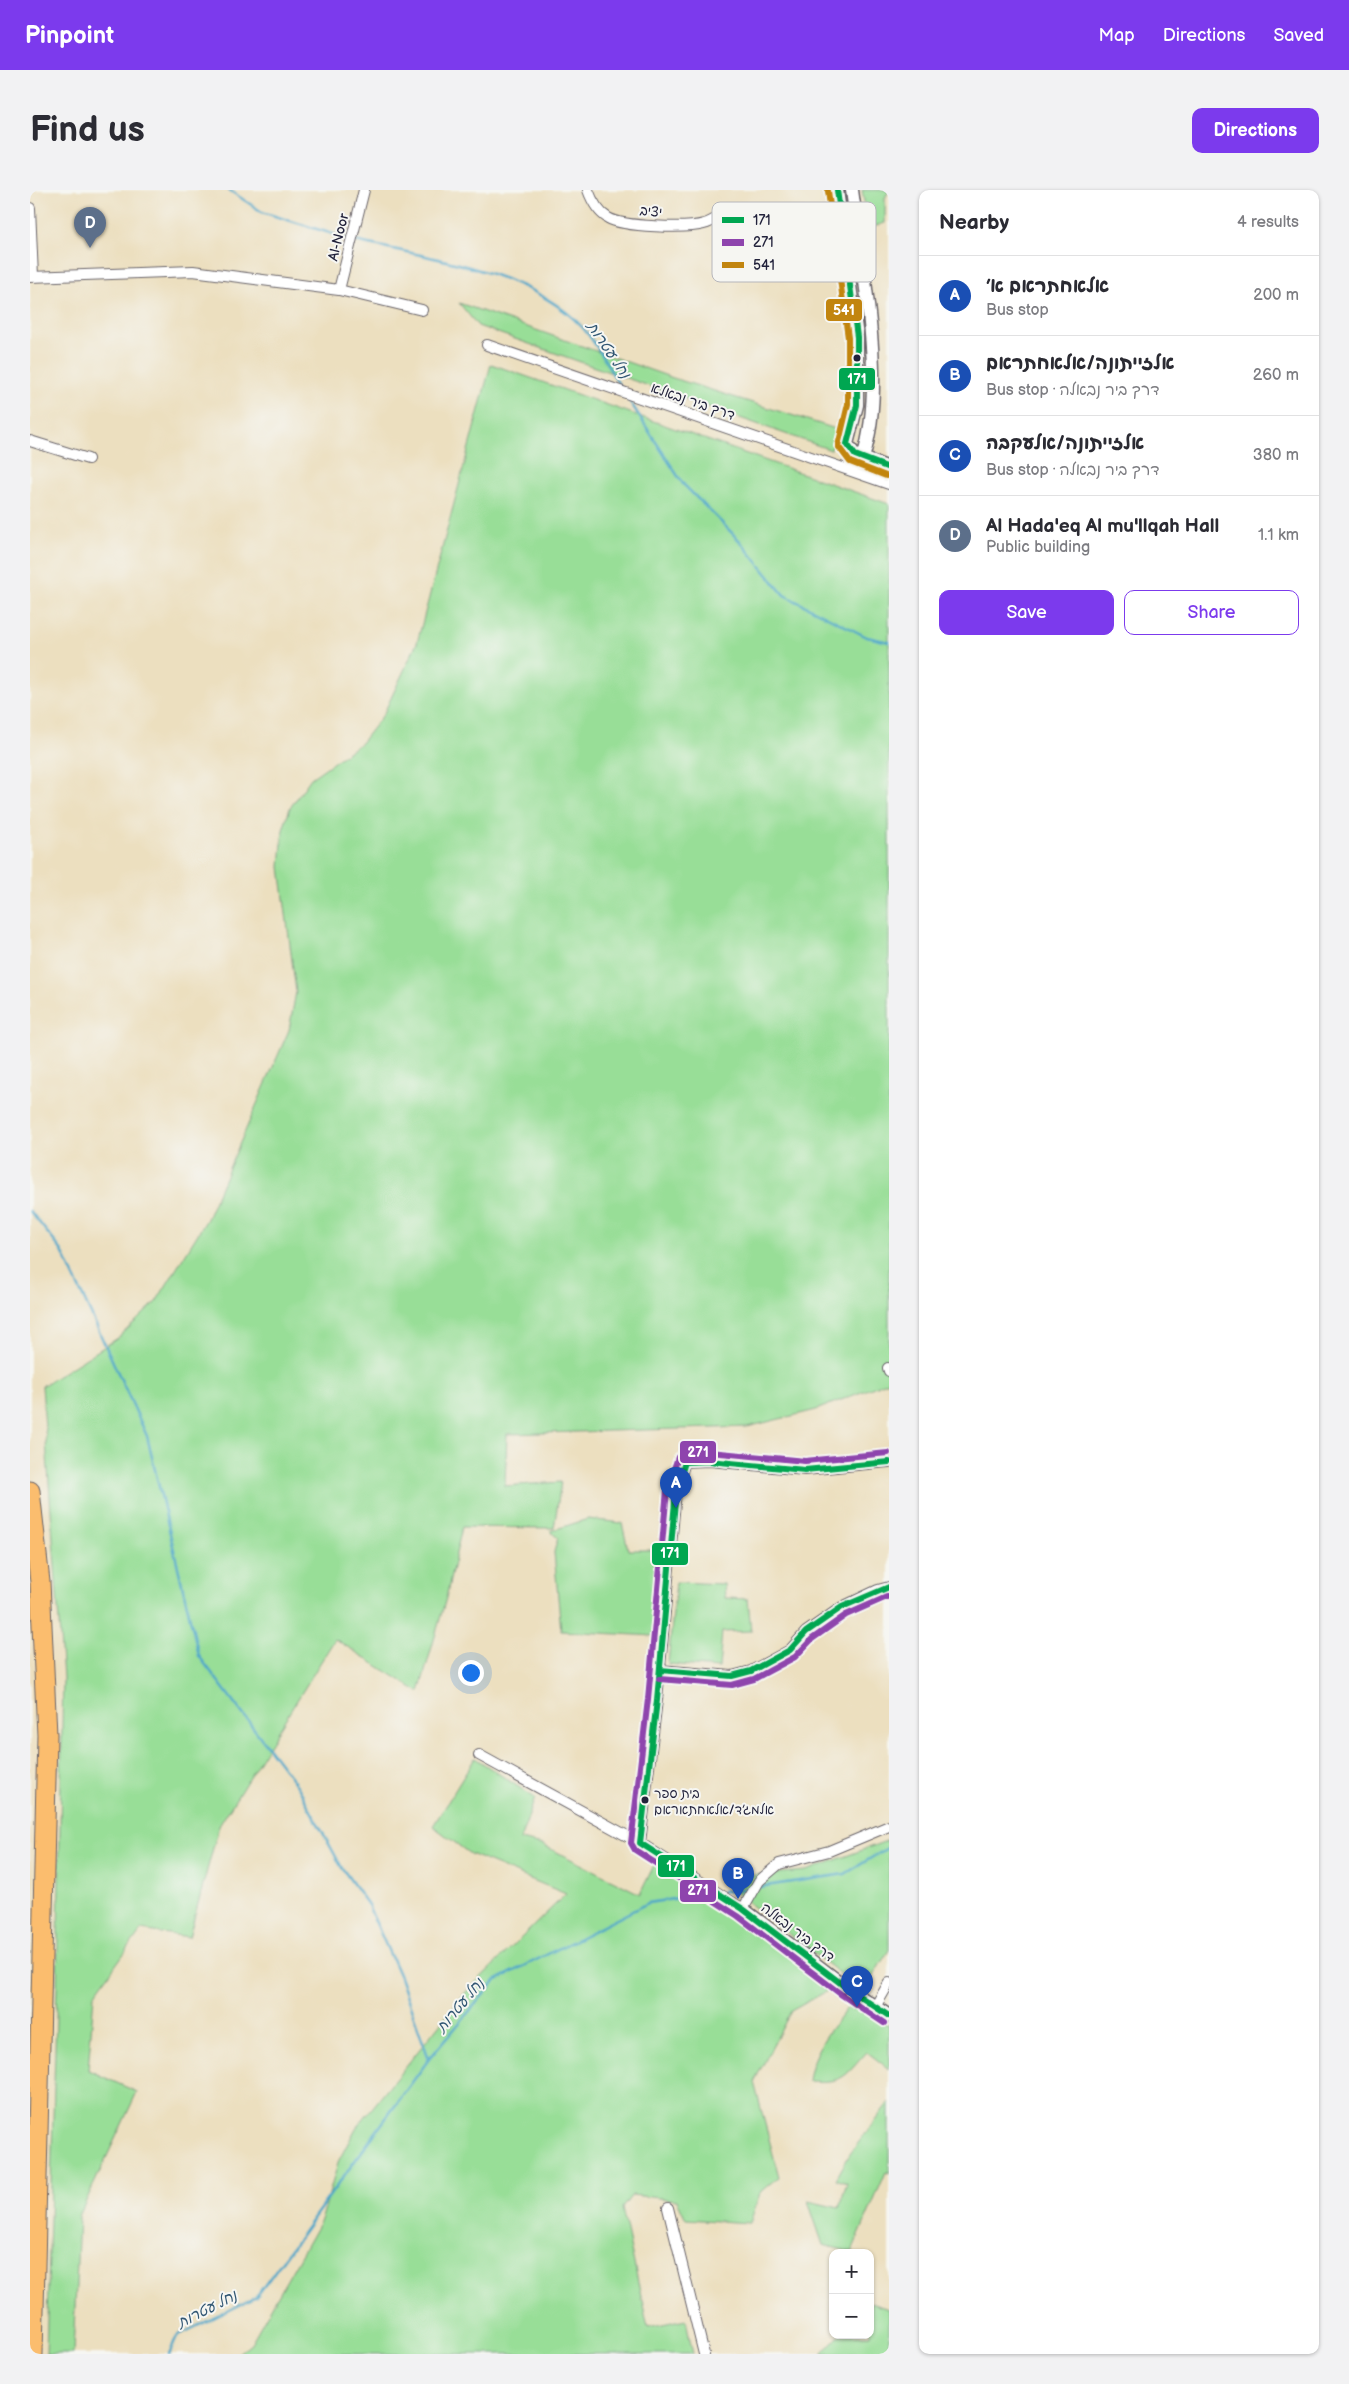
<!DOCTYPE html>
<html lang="en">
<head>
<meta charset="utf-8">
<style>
  body { margin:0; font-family:"Balsamiq Sans","Playpen Sans Hebrew",sans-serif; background:#f2f2f3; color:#2b2b33 }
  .controls { position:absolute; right:15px; bottom:15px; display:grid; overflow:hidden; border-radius:10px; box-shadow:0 1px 4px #0004 }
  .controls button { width:45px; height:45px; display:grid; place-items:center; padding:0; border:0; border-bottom:1px solid #e1e1e2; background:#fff; color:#2b2b33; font:25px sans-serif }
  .you { position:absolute; left:440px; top:1482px; width:18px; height:18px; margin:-12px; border:4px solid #fff; border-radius:50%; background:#1a73e8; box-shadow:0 0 0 8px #1a73e833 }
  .badge { display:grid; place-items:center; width:32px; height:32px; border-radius:50%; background:#7c3aed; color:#fff; font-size:16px; font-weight:700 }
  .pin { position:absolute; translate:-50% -41px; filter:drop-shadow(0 1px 2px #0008) }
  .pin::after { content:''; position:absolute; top:26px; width:18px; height:15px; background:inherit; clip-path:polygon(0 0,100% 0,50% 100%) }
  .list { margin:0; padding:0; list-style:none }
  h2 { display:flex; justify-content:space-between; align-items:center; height:65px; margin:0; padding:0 20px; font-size:21px }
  h2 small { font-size:16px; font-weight:400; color:#7c7c81 }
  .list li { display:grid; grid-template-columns:32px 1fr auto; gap:15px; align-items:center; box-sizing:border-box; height:80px; padding:0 20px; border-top:1px solid #e1e1e2 }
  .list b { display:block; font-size:19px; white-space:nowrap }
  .list p { margin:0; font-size:16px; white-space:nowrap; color:#7c7c81 }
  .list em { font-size:16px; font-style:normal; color:#7c7c81 }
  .actions { display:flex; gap:10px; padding:15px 20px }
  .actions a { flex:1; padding:11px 0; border:1px solid #7c3aed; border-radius:10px; text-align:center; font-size:18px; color:#7c3aed }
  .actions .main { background:#7c3aed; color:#fff }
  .map { position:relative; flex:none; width:859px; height:2164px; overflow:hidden; border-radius:10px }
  header { display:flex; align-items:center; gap:30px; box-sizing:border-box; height:70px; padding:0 25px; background:#7c3aed; color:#fff }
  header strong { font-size:24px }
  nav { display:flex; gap:28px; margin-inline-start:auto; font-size:18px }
  .intro { display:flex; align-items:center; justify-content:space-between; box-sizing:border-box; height:120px; padding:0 30px }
  h1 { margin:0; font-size:35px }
  .button { padding:12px 22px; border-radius:10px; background:#7c3aed; color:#fff; font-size:18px; font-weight:700 }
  main { display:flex; gap:30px; padding:0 30px }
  aside { flex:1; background:#fff; border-radius:10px; box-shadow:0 1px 4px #0004 }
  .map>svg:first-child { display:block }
  .green { fill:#98de97; stroke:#5d8069 }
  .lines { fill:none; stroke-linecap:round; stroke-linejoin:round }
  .stream { stroke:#4ba6c9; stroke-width:2.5 }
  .minor-casing { stroke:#696469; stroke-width:12 }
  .tertiary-casing { stroke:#696469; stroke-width:15 }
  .motorway-casing { stroke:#696469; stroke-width:21 }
  .minor { stroke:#fff; stroke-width:10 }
  .tertiary { stroke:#fff; stroke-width:12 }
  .motorway { stroke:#fbbd6e; stroke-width:19 }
  .bus-1-casing { stroke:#f6f6f2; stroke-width:10 }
  .bus-2-casing { stroke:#f6f6f2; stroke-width:10 }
  .bus-3-casing { stroke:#f6f6f2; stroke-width:10 }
  .bus-1 { stroke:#00a651; stroke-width:6 }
  .bus-2 { stroke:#8e44ad; stroke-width:6 }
  .bus-3 { stroke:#c2850f; stroke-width:6 }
  .bus-dot { fill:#22223b; stroke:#f6f6f2; stroke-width:2 }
  .labels { text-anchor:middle; stroke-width:4; stroke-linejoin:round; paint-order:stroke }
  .bus-label { font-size:13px; fill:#22223b; stroke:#f6f6f2; text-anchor:start }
  .street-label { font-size:14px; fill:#22223b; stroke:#f6f6f2 }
  .water-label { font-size:15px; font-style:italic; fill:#325774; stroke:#f6f6f2 }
  .key { fill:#f6f6f2; stroke:#b6b6bb; stroke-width:1 }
  .key-label { font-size:14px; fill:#22223b }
  .line-badge { stroke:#f6f6f2; stroke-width:2 }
  .badge-label { font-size:14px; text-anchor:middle; font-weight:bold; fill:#fff }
</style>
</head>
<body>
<header>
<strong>Pinpoint</strong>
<nav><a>Map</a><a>Directions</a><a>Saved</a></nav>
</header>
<div class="intro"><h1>Find us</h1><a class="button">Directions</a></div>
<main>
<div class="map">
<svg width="859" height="2164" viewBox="0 0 859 2164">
  <rect width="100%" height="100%" fill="#f6f6f2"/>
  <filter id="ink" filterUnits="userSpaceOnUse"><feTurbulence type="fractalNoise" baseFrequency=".02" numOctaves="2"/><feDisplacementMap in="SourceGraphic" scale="10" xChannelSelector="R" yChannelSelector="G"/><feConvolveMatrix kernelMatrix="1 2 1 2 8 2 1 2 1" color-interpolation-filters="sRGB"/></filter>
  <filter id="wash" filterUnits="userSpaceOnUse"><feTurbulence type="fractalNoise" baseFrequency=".0096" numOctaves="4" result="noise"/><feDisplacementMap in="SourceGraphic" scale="20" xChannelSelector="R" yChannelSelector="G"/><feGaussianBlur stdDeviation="1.12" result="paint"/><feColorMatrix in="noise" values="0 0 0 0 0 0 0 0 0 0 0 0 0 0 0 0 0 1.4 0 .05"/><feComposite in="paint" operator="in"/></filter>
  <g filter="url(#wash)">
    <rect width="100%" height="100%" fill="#ecdfbf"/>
    <!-- green -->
    <path class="green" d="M 832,0 L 859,0 L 855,8 L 855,33 L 839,38 Z
      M 429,113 L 643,188 L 809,240 L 801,260 L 448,136 Z
      M 461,174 L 859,314 L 859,1191 L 786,1220 L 717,1237 L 477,1244 L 475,1296 L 531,1292 L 524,1338 L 432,1337 L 416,1408 L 389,1502 L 305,1449 L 189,1636 L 159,1747 L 111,1740 L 64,1805 L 58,1880 L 107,1902 L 49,2026 L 43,2164 L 16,2164 L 27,1795 L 33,1488 L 12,1196 L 88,1148 L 126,1112 L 177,1029 L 259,840 L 266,802 L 250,677 L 253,640 L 260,618 L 281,588 L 331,553 L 353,525 L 387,453 Z
      M 558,1329 L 592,1333 L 598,1360 L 627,1360 L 625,1446 L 531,1441 L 524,1362 L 528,1348 L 520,1341 Z
      M 646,1392 L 694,1394 L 695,1408 L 718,1409 L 721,1441 L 692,1442 L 689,1478 L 638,1474 Z
      M 445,1568 L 505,1608 L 490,1650 L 513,1655 L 610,1704 L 627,1669 L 670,1695 L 720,1735 L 806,1796 L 761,1821 L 724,1892 L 749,1987 L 730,2003 L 720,2033 L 656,2029 L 647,2010 L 602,2005 L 592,2018 L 618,2138 L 656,2130 L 663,2164 L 207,2164 L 221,2153 L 292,2028 L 309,1970 L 326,1938 L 434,1804 L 536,1704 L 440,1664 L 403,1636 Z
      M 859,1650 L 859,1760 L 833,1802 L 692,1692 L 712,1686 L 776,1681 Z
      M 822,1812 L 859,1836 L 859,1879 L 837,1862 C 813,1888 815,1893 778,1891 C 781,1861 804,1835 822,1812 Z
      M 859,1912 L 859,1983 L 856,1982 L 822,2062 L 793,2055 L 778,2011 L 809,2018 L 817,1993 L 806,1989 L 820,1964 Z
      M 840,2113 L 859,2119 L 859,2164 L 792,2164 L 810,2145 L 840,2145 Z"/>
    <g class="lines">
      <!-- stream -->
      <path class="stream" d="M 199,0 L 232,22 L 319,49
        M 325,51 C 396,67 501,81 552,137 C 567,153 579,179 591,198
        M 597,207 L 653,294 L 710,351 L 754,405 L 837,447 L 859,452
        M 0,1021 L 32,1061 L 117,1246 L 169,1466 L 268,1597 L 312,1678 L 338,1715 L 370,1787 L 399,1869
        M 729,1697 L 815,1684 L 859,1657
        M 692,1702 L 721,1698
        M 139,2164 L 147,2146 L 226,2107 L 399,1869 L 465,1791 L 618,1713 L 681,1703"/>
    </g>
  </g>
  <g filter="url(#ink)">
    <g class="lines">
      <defs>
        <path id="minor" d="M 558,0 C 562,11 568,22 578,28 C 593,37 657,39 674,34 C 682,32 688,27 695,23
          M 0,18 L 3,87
          M 0,87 L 163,81 L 309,100 L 392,120
          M 309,100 L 334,0
          M 457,155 L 859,294
          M 0,251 L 58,269
          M 858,1178 L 859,1181
          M 630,1480 L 702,1486 L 721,1481 L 760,1460 L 776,1442 L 812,1417 L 848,1400 L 859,1397
          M 449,1565 L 610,1653 L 713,1719 L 729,1691 L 749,1674 L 799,1661 L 859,1636
          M 610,1653 L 627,1510 L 646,1301 L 655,1272 L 679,1271 L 775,1280 L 859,1272
          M 845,1817 L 859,1793
          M 638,2018 L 674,2164"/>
        <path id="tertiary" d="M 807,0 L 827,147 L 827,215 L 817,254 L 825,265 L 859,278
          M 822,0 C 832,78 857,192 833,268
          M 713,1719 L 817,1798 L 859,1826"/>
        <path id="motorway" d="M 0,1301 L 10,1392 L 17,1545 L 3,2164"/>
      </defs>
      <!-- minor casing -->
      <use href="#minor" class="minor-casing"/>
      <!-- tertiary casing -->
      <use href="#tertiary" class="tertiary-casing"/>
      <!-- motorway casing -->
      <use href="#motorway" class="motorway-casing"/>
      <!-- minor -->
      <use href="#minor" class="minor"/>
      <!-- tertiary -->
      <use href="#tertiary" class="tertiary"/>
      <!-- motorway -->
      <use href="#motorway" class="motorway"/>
      <defs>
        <path id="bus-1" d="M 807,0 L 827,147 L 827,215 L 817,254 L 825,265 L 859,278
          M 859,1272 L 775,1280 L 679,1271 L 655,1272 L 646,1301 L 627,1510 L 610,1653 L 713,1719 L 817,1798 L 859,1826
          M 630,1480 L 702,1486 L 721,1481 L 760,1460 L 776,1442 L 812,1417 L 859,1397"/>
        <path id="bus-2" d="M 629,1489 L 702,1495 L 724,1489 L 765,1467 L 782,1449 L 816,1425 L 859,1406
          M 854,1833 L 812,1805 L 708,1726 L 605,1660 L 601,1653 L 618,1509 L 637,1300 L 648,1267 L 654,1263 L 680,1262 L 775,1271 L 858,1263"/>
        <path id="bus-3" d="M 798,1 L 818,148 L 818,214 L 808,256 L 820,272 L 856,286"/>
      </defs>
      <!-- bus-1 casing -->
      <use href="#bus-1" class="bus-1-casing"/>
      <!-- bus-2 casing -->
      <use href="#bus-2" class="bus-2-casing"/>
      <!-- bus-3 casing -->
      <use href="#bus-3" class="bus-3-casing"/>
      <!-- bus-1 -->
      <use href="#bus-1" class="bus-1"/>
      <!-- bus-2 -->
      <use href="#bus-2" class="bus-2"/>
      <!-- bus-3 -->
      <use href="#bus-3" class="bus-3"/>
    </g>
  </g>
  <!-- markers -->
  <g class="bus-dot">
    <circle cx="827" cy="168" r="4.5"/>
    <circle cx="615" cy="1610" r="4.5"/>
  </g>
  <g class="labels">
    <!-- bus labels -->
    <g class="bus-label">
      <text x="624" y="1608">בית ספר<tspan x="624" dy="16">אלמג׳ד/אלאחתאראם</tspan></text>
    </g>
    <!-- street labels -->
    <g class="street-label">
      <text transform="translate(621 21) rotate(5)" y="5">יציב</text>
      <text transform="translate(308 47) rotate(-76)" y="5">Al-Noor</text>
      <text transform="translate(663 211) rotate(19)" y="5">דרך ביר נבאלא</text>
      <text transform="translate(768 1742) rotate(37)" y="5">דרך ביר נבאלה</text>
    </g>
    <!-- water labels -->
    <g class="water-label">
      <text transform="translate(579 160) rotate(56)" y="5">נחל עטרות</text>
      <text transform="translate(430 1815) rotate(-50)" y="5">נחל עטרות</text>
      <text transform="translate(177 2119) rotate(-27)" y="5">נחל עטרות</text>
    </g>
  </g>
  <!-- legend -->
  <rect x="682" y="12" width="164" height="80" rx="8" class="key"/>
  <rect x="692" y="27" width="22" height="6" fill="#00a651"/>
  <rect x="692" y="49" width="22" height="7" fill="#8e44ad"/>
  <rect x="692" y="72" width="22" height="6" fill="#c2850f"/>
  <g class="key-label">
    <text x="723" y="35">171</text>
    <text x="723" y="57">271</text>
    <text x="723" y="80">541</text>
  </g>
  <g class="line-badge">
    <rect x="795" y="108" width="38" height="24" rx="5" fill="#c2850f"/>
    <rect x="808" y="177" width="38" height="24" rx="5" fill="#00a651"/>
    <rect x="649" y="1250" width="38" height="24" rx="5" fill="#8e44ad"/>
    <rect x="621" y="1352" width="38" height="24" rx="5" fill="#00a651"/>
    <rect x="627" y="1664" width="38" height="24" rx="5" fill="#00a651"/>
    <rect x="649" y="1689" width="38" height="24" rx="5" fill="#8e44ad"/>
  </g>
  <g class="badge-label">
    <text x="814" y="125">541</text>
    <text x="827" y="194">171</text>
    <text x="668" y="1267">271</text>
    <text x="640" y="1368">171</text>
    <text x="646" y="1681">171</text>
    <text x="668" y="1705">271</text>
  </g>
</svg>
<div class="controls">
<button>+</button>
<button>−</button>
</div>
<div class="you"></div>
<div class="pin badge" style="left:646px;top:1318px;background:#1a4fb4">A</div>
<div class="pin badge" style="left:708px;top:1709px;background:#1a4fb4">B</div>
<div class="pin badge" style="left:827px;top:1817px;background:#1a4fb4">C</div>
<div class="pin badge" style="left:60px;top:58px;background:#5c6f8a">D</div>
</div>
<aside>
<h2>Nearby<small>4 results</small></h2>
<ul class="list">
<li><span class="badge" style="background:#1a4fb4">A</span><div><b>אלאחתראם א׳</b><p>Bus stop</p></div><em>200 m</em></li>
<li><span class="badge" style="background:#1a4fb4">B</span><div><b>אלזייתונה/אלאחתראם</b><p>Bus stop · דרך ביר נבאלה</p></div><em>260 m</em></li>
<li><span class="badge" style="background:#1a4fb4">C</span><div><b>אלזייתונה/אלעקבה</b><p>Bus stop · דרך ביר נבאלה</p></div><em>380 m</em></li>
<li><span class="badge" style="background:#5c6f8a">D</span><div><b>Al Hada'eq Al mu'llqah Hall</b><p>Public building</p></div><em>1.1 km</em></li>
</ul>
<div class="actions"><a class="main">Save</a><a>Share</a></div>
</aside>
</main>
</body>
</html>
